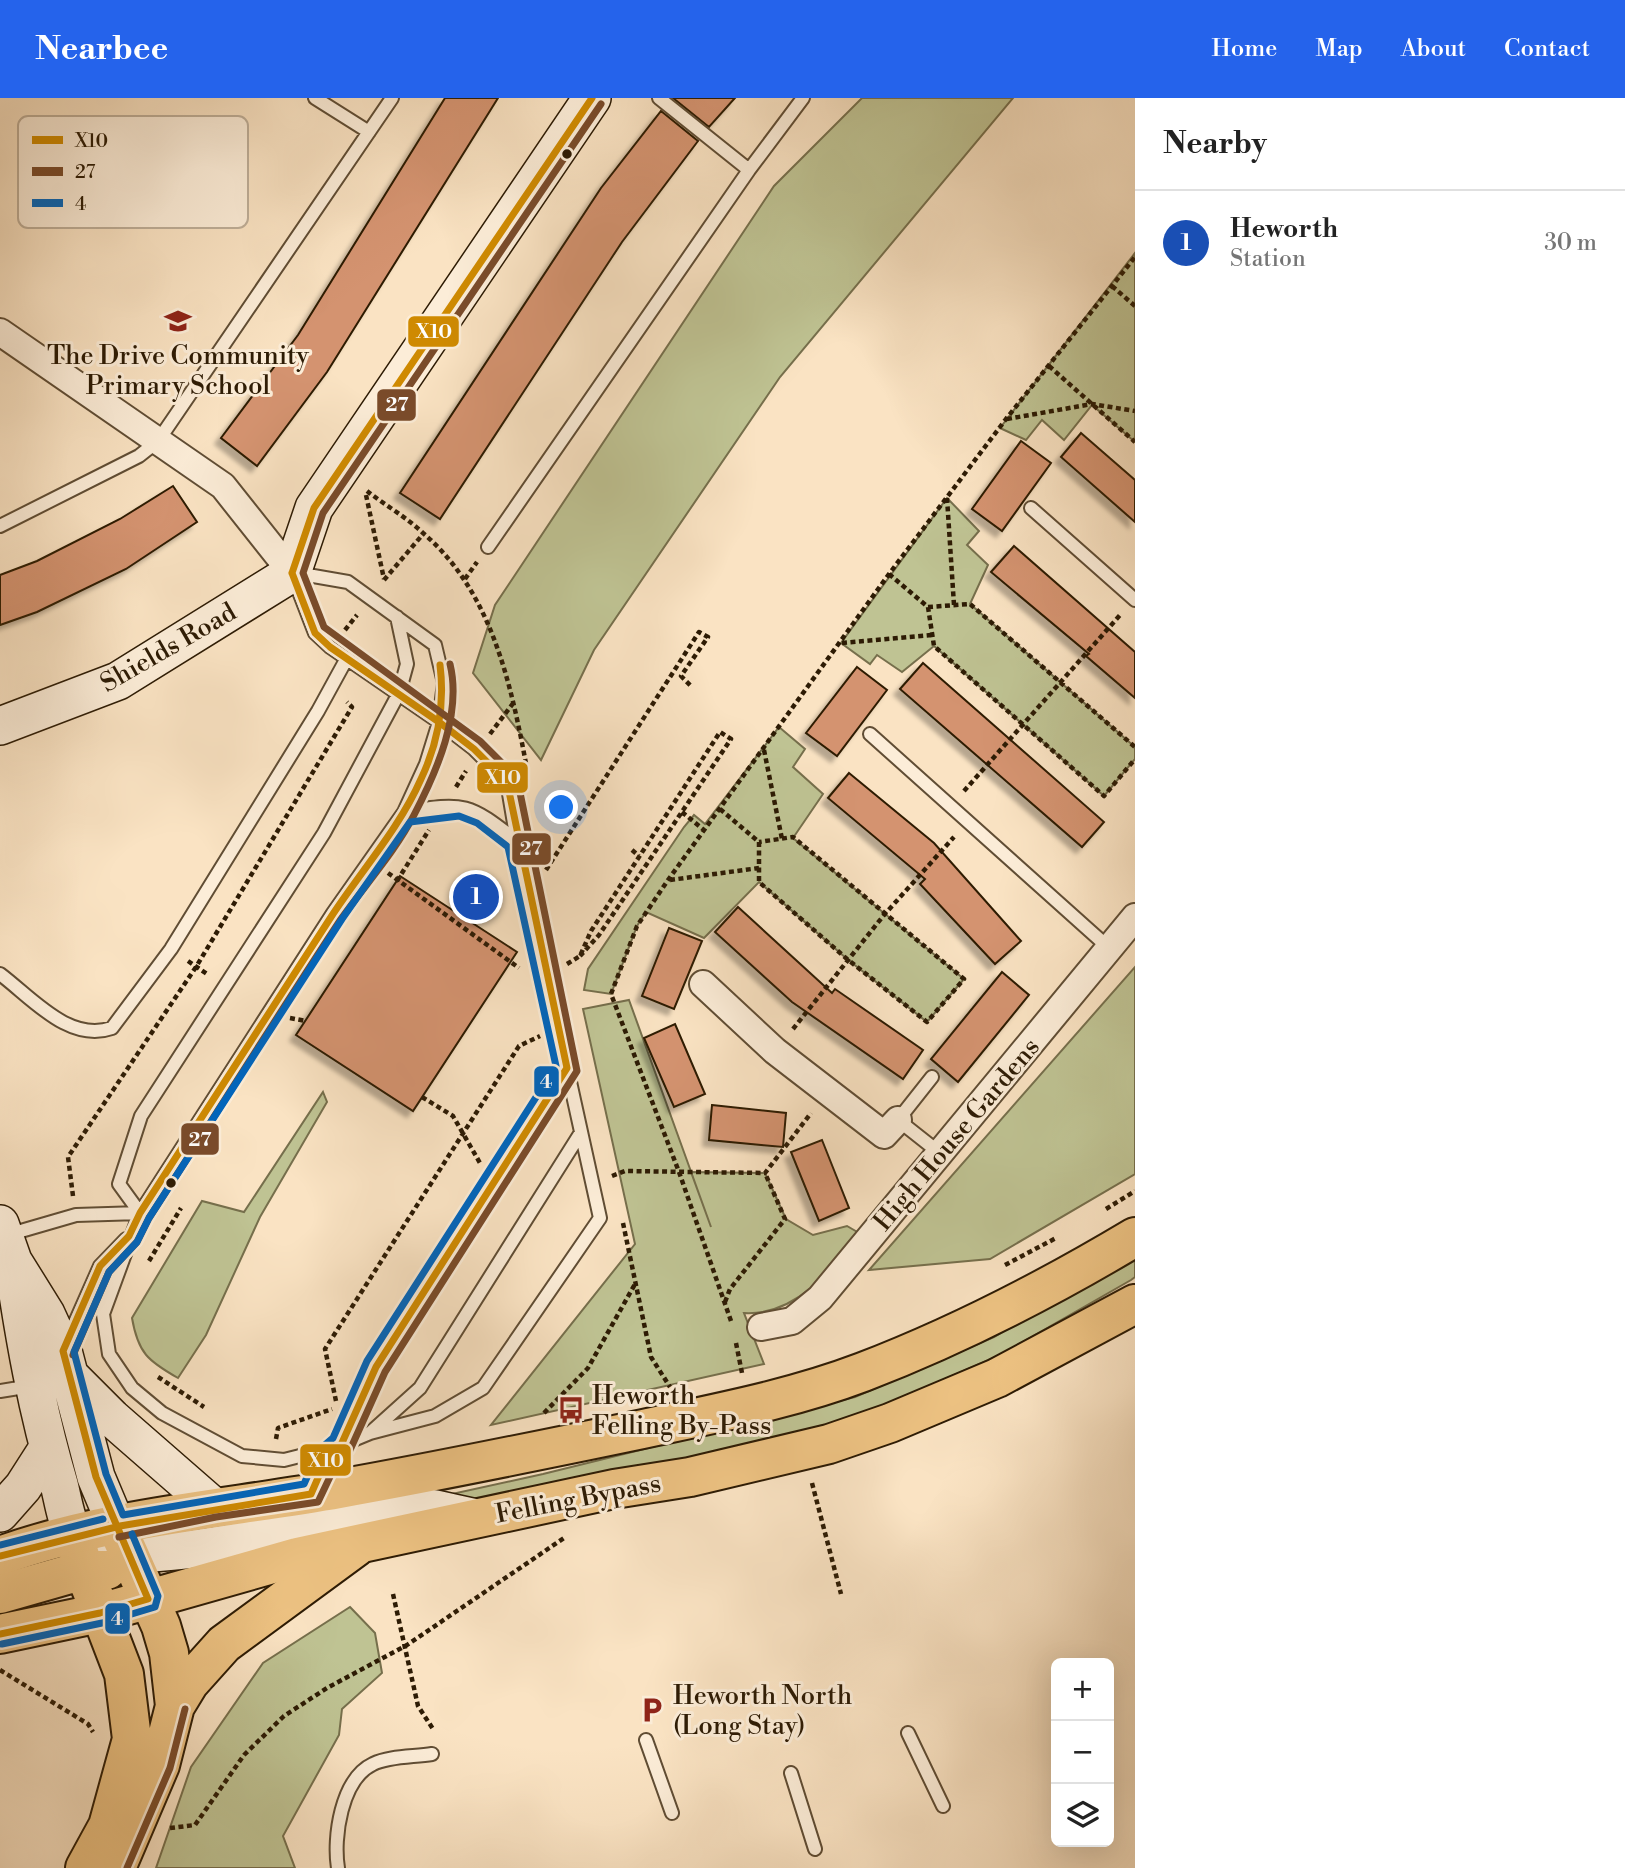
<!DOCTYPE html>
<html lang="en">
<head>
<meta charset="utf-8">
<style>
  body { margin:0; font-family:"Libre Bodoni",serif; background:#f2f2f2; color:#222 }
  .controls { position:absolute; right:21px; bottom:21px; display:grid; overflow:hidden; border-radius:10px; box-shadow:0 7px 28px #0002 }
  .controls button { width:63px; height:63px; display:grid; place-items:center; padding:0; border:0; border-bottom:2px solid #e0e0e0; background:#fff; color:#222; font:35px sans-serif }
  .you { position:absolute; left:562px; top:710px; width:24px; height:24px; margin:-18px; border:5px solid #fff; border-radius:50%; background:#1a73e8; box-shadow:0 0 0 10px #1a73e833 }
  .badge { display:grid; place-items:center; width:46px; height:46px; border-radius:50%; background:#2563eb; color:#fff; font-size:23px; font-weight:700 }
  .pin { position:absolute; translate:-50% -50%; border:4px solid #fff; box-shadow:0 2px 7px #0006 }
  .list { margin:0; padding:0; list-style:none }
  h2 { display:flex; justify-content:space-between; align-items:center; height:91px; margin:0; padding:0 28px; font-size:30px }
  h2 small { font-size:23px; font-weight:400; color:#767676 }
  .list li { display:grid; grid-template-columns:46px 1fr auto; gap:21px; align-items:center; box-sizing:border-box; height:105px; padding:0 28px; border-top:2px solid #e0e0e0 }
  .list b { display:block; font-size:26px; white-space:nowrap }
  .list p { margin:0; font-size:23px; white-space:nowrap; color:#767676 }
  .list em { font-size:23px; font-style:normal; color:#767676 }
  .icon { flex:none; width:38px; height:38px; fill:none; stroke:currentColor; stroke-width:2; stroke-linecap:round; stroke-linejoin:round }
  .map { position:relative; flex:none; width:1135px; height:1770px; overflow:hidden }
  header { display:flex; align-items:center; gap:42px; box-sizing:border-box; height:98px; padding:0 35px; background:#2563eb; color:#fff }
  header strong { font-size:33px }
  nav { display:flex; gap:38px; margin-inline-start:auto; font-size:24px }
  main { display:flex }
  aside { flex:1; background:#fff }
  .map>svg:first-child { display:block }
  .green { fill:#bfc393; stroke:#766f4c; stroke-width:2 }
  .building { fill:#d4936f; stroke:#2d1b04; stroke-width:2; filter:url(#shadow) }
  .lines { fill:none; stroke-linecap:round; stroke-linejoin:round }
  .lane-casing { stroke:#604d34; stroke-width:16 }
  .street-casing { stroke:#604d34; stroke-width:30 }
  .secondary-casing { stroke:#2d1b04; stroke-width:40 }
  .primary-casing { stroke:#2d1b04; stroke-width:42 }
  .highway-casing { stroke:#2d1b04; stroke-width:42 }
  .path { stroke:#2d1b04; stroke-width:4.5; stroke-dasharray:5 3.5; stroke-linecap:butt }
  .lane { stroke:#fcedd8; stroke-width:12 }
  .street { stroke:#fcedd8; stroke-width:26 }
  .secondary { stroke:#fcedd8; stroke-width:37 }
  .primary { stroke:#edc282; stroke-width:38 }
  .highway { stroke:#edc282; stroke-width:38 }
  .bus-1-casing { stroke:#fcedd8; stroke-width:12 }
  .bus-2-casing { stroke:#fcedd8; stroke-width:12 }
  .bus-3-casing { stroke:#fcedd8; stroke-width:12 }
  .bus-1 { stroke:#cf8a01; stroke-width:7 }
  .bus-2 { stroke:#7a4b2a; stroke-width:7 }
  .bus-3 { stroke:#0065bd; stroke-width:7 }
  .bus-dot { fill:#2d1b04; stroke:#fcedd8; stroke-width:2.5 }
  .labels { text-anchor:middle; stroke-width:6; stroke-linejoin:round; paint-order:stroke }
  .poi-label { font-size:26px; fill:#2d1b04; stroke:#fcedd8; text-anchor:start }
  .street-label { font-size:26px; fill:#2d1b04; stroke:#fcedd8 }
  .key { fill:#fcedd8; stroke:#beae98; stroke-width:2 }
  .key-label { font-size:19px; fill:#2d1b04 }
  .line-badge { stroke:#fcedd8; stroke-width:2.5 }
  .badge-label { font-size:19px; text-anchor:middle; font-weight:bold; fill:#fff }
</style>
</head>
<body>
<header>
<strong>Nearbee</strong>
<nav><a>Home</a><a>Map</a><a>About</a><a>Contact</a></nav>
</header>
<main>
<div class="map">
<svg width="1135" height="1770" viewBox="0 0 1135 1770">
  <defs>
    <filter id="shadow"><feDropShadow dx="-6" dy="6" stdDeviation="2" flood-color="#0004"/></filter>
  </defs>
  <rect width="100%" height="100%" fill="#fae3c3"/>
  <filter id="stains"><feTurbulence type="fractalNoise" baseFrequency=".00286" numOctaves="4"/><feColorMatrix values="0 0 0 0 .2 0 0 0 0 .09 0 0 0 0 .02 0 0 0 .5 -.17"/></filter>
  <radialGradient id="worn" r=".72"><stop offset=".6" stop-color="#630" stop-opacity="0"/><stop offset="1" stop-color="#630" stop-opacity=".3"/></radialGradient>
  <!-- green -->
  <path class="green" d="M 862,0 L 1013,0 L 780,279 L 594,552 L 541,662 L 473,575 L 495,507 L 774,88 Z
    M 1135,155 L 1135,344 L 1092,307 L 1064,342 L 1042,322 L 1026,342 L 1000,330 Z
    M 947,400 L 979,433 L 967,447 L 988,467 L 970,506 L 1135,649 L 1135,661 L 1104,698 L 934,548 L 902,574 L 877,557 L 870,566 L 841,545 Z
    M 779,629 L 805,651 L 793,669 L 823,696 L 793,740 L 964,881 L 927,924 L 847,861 L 759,784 L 704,840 L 646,814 L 637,828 L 611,896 L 584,892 L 588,871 L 684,729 L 694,717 L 705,726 Z
    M 1135,869 L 1135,1076 L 990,1161 L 869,1172 Z
    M 629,902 L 711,1129 L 691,1074 L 765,1075 L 786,1121 L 813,1137 L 847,1128 L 859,1135 C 832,1173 795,1218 744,1215 L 764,1266 L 491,1327 L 635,1146 L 583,911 Z
    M 323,994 L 327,1004 L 260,1119 L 206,1237 L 178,1280 C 148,1263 138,1255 132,1220 L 202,1103 L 244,1114 Z
    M 1135,1156 L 1135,1179 L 1131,1182 L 1002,1256 L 852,1322 L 732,1352 L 423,1416 L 420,1403 L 543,1376 L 855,1299 L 994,1239 Z
    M 350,1509 L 375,1535 L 382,1575 L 342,1611 L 339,1637 L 283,1738 L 295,1770 L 156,1770 L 191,1669 L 263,1565 Z"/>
  <!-- building -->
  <path class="building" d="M 445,0 L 498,0 L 327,274 L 257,368 L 221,340 L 298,237 Z
    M 673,0 L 735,0 L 709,29 Z
    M 661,13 L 698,43 L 622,144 L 440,421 L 400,395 L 601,90 Z
    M 1081,335 L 1135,382 L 1135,424 L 1061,359 Z
    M 1021,343 L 1051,365 L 1002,433 L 972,411 Z
    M 173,388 L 197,424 L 126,471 L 37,514 L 0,527 L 0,477 L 37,463 L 120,421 Z
    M 1014,448 L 1135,554 L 1135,600 L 1086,558 L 1089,556 L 991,474 Z
    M 923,565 L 1104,724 L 1082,749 L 900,591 Z
    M 857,569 L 887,592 L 837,658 L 806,635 Z
    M 849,675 L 934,745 L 1021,843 L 995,866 L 920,786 L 925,781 L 828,700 Z
    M 400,778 L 517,854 L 413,1013 L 296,937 Z
    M 738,809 L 832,895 L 835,891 L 923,952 L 903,981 L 792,904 L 715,834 Z
    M 669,830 L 702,843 L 674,911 L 642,898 Z
    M 1002,874 L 1029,897 L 958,984 L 931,961 Z
    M 675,926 L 705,996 L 674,1009 L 644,940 Z
    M 712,1007 L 786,1015 L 783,1049 L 709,1042 Z
    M 822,1042 L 849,1110 L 819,1123 L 791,1054 Z"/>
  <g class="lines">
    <defs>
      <path id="lane" d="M 315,0 L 369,34
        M 659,0 L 749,72 L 803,0
        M 1031,410 L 1135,502
        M 0,428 L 139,358 L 158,343 L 392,0
        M 488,449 L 749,72
        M 296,475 L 348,484 L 435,547 L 444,585 L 439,624 L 426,666 L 404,714 L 333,815 L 140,1115 L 103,1216 L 109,1256 L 132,1290 L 162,1315 L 242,1358 L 284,1362 L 312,1355 L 328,1357
        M 293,478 L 315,535 L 330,549 L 439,624 L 474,651 L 507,684 L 517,743 L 600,1120 L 483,1290 L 435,1318 L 370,1335
        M 870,636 L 1109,850
        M 404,714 C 466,704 468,705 517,743
        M 0,876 C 32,900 69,945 112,930 L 171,851 L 318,613 L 347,560
        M 932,979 L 898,1022 L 941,1056
        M 140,1115 L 119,1086 L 141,1018 L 324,735 L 399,595 L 407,566 L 397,519
        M 7,1137 L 76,1117 L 140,1115
        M 66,1245 L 100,1168 L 126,1141
        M 0,1293 L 31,1288
        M 341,1347 L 376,1269 L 567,970
        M 314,1389 L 328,1357 L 341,1347 L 370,1335 L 420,1290 L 580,1036
        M 908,1635 L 943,1708
        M 646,1642 L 672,1715
        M 791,1675 L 815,1751
        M 338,1770 C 333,1740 341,1681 373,1666 C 389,1658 414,1659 432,1656"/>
      <path id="street" d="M 0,234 L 223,388 L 292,475
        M 703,886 L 775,953 L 884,1037 L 898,1022
        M 761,1229 L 792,1223 L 820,1200 L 1135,819"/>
      <path id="secondary" d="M 0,628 L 118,583 L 292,475 L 314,410 L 592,0
        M 0,1126 L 13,1163 L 46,1216 L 63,1253 L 96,1379 L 117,1429
        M 13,1163 C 24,1239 37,1313 59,1386 C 63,1402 66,1423 74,1437 C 104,1488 354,1417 409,1409 C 429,1407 457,1417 477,1420
        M 71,1279 L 112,1320 L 214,1409
        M 0,1415 L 23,1389 L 48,1350"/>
      <path id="primary" d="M 117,1429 L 161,1528 L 169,1555 L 175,1608
        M 74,1437 L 84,1472 L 124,1576 L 132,1641 L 108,1728 L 85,1770
        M 0,1496 L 84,1472 L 107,1472
        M 116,1770 L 160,1667 L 175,1608 L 189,1585 L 224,1546 L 356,1449"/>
      <path id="highway" d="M 0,1458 C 107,1419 227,1411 339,1391 C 441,1373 542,1352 643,1331 C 717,1315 792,1301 863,1274 C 957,1238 1048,1191 1135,1139
        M 0,1536 L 100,1515 L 297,1459 L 614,1391 L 690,1379 L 829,1346 L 890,1325 L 997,1280 L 1135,1206"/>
    </defs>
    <!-- lane casing -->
    <use href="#lane" class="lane-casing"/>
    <!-- street casing -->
    <use href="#street" class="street-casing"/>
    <!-- secondary casing -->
    <use href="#secondary" class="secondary-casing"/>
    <!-- primary casing -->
    <use href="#primary" class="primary-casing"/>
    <!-- highway casing -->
    <use href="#highway" class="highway-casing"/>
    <!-- path -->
    <path class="path" d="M 1112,188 L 1135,208
      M 1049,268 L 1135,344
      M 1007,321 L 1092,306 L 1135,313
      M 367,393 C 385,407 406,419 423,435 C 492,494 511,586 527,671
      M 366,397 L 384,481
      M 947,400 L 954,507
      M 889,476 L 928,509 L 934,548 L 1104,698 L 1135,661
      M 465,481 L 477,464
      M 384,482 L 424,435
      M 928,509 L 970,506 L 1135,649
      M 345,532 L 357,517
      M 842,545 L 931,537
      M 490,636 L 514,604
      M 764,652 L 782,741
      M 456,689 L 466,673
      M 964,693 L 1121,516
      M 720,711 L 759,744 L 759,784 L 847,861 L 927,924 L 964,881 L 793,739 L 759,744
      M 682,714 L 704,732
      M 632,752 L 639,758
      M 546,772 L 699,534 L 708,539 L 681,578 L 691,588
      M 388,775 L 519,870
      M 670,782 L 759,770
      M 397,783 L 429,732
      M 188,863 L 207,876
      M 567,866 L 580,858 L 591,833 L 720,634 L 731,641 L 599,837 L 580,858
      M 290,920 L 306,923
      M 793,931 L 884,817 L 954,739
      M 422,999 L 453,1018 L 480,1065
      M 612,1078 L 625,1073 L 765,1075 L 811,1015
      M 73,1098 L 68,1059 L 196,869 L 352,609 L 347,604
      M 1106,1111 L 1135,1093
      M 623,1125 L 651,1259 L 670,1289
      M 149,1163 L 181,1110
      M 1005,1167 L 1056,1140
      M 725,1204 L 730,1191 L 785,1121 L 765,1075
      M 731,1223 L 679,1074 L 611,896 L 637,828 L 668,782 L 889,476 L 1006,321 L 1135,159
      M 736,1245 L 742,1275
      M 158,1279 L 204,1309
      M 336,1303 L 325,1251 L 519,948 L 540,938
      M 544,1315 L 588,1270 L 635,1186
      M 276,1341 L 278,1330 L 332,1311
      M 812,1385 L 841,1496
      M 393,1496 L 418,1608 L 433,1631
      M 0,1572 L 88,1626 L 93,1634
      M 170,1730 L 195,1727 L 244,1657 L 284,1618 L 327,1590 L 407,1547 L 564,1440"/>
    <!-- lane -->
    <use href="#lane" class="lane"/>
    <!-- street -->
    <use href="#street" class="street"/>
    <!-- secondary -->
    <use href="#secondary" class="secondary"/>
    <!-- primary -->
    <use href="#primary" class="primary"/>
    <!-- highway -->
    <use href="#highway" class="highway"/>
    <defs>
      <path id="bus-1" d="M 292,475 L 314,410 L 592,0
        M 0,1458 L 120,1428 L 311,1396 L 328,1357 L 341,1347 L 376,1269 L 567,970 L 507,684 L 474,651 L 439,624 L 330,549 L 315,535 L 292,475
        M 0,1536 L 100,1515 L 148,1501 L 96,1379 L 63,1253 L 100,1168 L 129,1138 L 140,1115 C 204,1016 267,917 331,819 C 361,773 399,731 421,681 C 438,645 445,607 440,567"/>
      <path id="bus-2" d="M 73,1257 L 109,1174 L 137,1144 L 149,1120 C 213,1021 276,920 341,821 C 365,787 395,754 414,717 C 437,673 462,616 450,566
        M 119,1439 L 216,1419 L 318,1404 L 337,1364 L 350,1352 L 385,1274 L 577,973 L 517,680 L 480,643 L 324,529 L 303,475 L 323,415 L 601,6
        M 127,1770 L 170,1670 L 185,1611"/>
      <path id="bus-3" d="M 459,718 L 477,725 L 508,749 L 556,968 L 367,1263 L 333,1340 L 319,1352 L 304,1386 L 123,1417 L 106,1376 L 74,1254 L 109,1174 L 137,1144 L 149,1120 L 342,821 L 410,724 Z
        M 0,1447 L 103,1421
        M 2,1546 L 102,1525 L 155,1509 L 158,1498 L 132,1436"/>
    </defs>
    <!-- bus-1 casing -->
    <use href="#bus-1" class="bus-1-casing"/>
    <!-- bus-2 casing -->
    <use href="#bus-2" class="bus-2-casing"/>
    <!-- bus-3 casing -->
    <use href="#bus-3" class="bus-3-casing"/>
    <!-- bus-1 -->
    <use href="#bus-1" class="bus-1"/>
    <!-- bus-2 -->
    <use href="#bus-2" class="bus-2"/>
    <!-- bus-3 -->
    <use href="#bus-3" class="bus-3"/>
  </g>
  <!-- icons -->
  <defs>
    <symbol id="school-bare" viewBox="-9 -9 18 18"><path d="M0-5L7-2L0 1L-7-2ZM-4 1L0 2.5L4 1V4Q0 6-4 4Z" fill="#8f2418" stroke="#fcedd8" stroke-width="2.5" paint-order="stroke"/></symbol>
    <symbol id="bus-bare" viewBox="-9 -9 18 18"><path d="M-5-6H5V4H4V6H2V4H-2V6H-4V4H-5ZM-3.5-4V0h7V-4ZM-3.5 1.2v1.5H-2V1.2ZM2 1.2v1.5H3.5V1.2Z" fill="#8f2418" stroke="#fcedd8" stroke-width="2.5" paint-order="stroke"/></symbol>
    <symbol id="parking-bare" viewBox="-9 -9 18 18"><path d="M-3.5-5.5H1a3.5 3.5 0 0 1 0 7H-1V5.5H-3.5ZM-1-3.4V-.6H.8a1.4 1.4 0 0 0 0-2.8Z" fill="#8f2418" stroke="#fcedd8" stroke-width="2.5" paint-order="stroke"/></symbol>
  </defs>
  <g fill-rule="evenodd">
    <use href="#school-bare" x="159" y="204" width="38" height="38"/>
    <use href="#bus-bare" x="552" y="1293" width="38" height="38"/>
    <use href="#parking-bare" x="633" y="1593" width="38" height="38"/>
  </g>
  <!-- markers -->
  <g class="bus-dot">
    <circle cx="567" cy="56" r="6"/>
    <circle cx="171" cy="1085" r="6"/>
  </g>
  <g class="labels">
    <!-- poi labels -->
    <g class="poi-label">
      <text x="178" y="266" text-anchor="middle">The Drive Community<tspan x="178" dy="30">Primary School</tspan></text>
      <text x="592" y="1306">Heworth<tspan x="592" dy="30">Felling By-Pass</tspan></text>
      <text x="673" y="1606">Heworth North<tspan x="673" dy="30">(Long Stay)</tspan></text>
    </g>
    <!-- street labels -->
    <g class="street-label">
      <text transform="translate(168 549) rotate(-30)" y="9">Shields Road</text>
      <text transform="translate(956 1036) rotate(-50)" y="9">High House Gardens</text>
      <text transform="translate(578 1400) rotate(-11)" y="9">Felling Bypass</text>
    </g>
  </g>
  <!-- legend -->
  <rect x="18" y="18" width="230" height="112" rx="10" class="key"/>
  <rect x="32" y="38" width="31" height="8" fill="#cf8a01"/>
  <rect x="32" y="69" width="31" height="9" fill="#7a4b2a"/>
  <rect x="32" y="101" width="31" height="8" fill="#0065bd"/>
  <g class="key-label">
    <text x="75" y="49">X10</text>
    <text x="75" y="80">27</text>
    <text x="75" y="112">4</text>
  </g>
  <g class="line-badge">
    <rect x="407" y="217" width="53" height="33" rx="7" fill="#cf8a01"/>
    <rect x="376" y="290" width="41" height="34" rx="7" fill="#7a4b2a"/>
    <rect x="476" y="663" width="53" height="33" rx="7" fill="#cf8a01"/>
    <rect x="511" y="734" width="41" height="34" rx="7" fill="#7a4b2a"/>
    <rect x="533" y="967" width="27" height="33" rx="7" fill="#0065bd"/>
    <rect x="180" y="1024" width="40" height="34" rx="7" fill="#7a4b2a"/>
    <rect x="299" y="1345" width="53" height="34" rx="7" fill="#cf8a01"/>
    <rect x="104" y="1504" width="27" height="33" rx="7" fill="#0065bd"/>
  </g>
  <g class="badge-label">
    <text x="434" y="240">X10</text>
    <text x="397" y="313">27</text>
    <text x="503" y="686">X10</text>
    <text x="531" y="757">27</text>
    <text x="546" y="990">4</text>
    <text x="200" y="1048">27</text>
    <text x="326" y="1369">X10</text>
    <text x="117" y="1527">4</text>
  </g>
  <rect width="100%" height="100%" filter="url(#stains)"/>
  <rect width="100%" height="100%" fill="url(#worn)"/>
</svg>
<div class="controls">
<button>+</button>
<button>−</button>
<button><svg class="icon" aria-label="layers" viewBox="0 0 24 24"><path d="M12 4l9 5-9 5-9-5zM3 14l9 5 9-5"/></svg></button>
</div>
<div class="you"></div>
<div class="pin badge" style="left:476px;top:799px;background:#1a4fb4">1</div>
</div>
<aside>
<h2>Nearby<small></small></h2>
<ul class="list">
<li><span class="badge" style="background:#1a4fb4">1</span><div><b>Heworth</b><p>Station</p></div><em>30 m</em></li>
</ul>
</aside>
</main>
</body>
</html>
